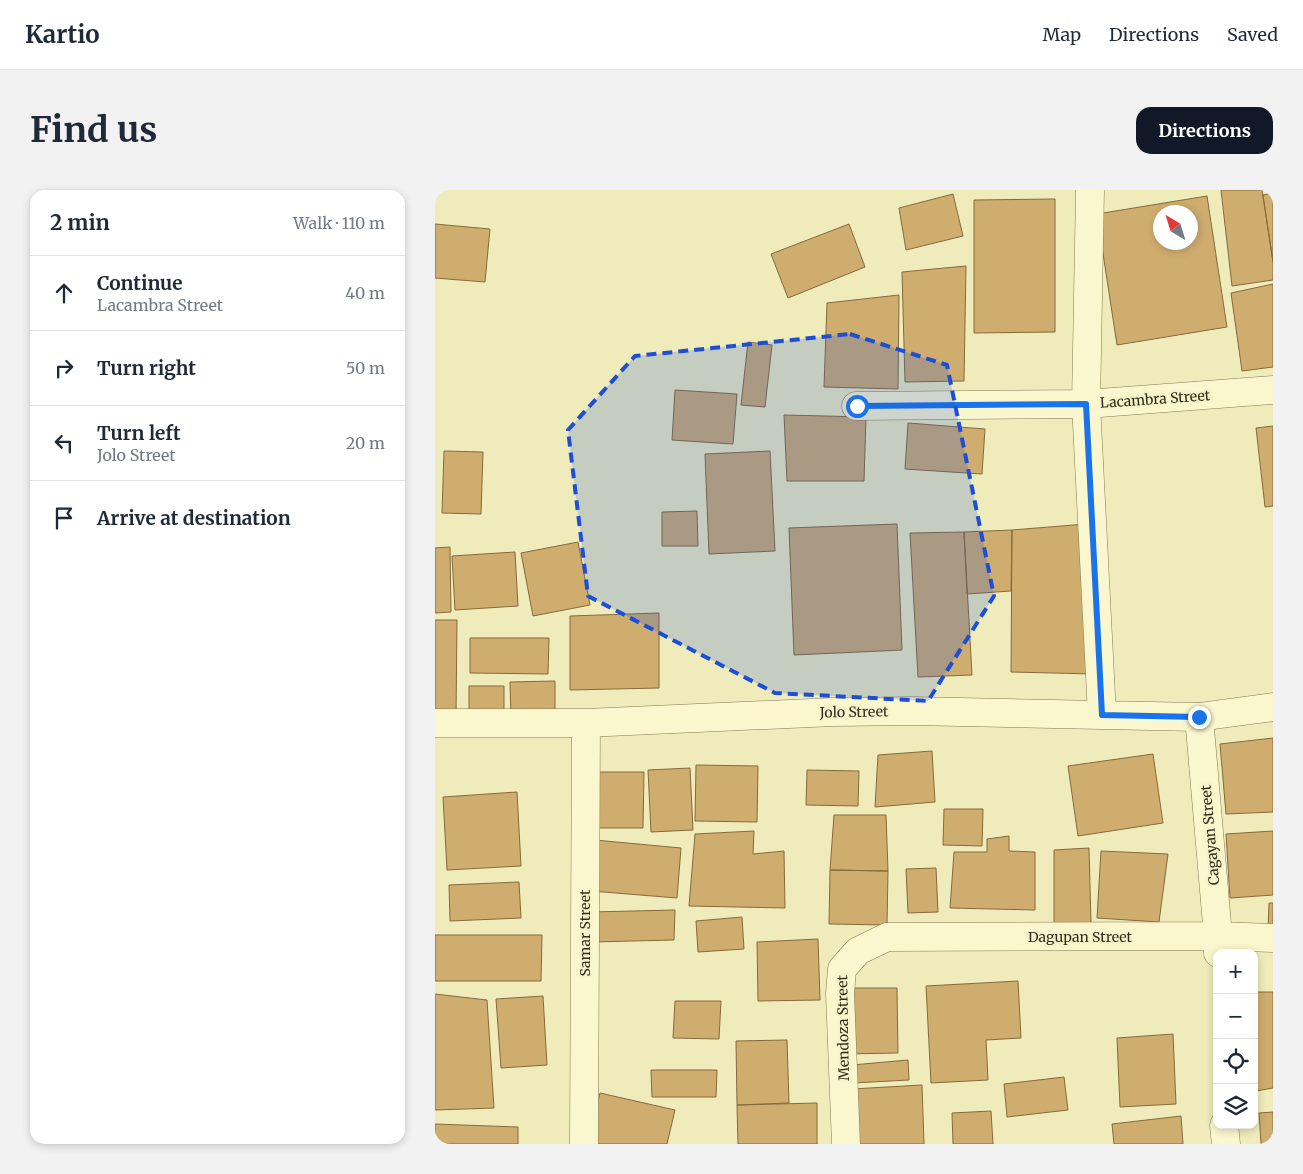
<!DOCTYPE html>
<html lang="en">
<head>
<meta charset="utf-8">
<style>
  body { margin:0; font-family:Merriweather,serif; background:#f2f2f3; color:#1f2937 }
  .controls { position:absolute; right:15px; bottom:15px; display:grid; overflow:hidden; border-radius:10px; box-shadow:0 2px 8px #0003 }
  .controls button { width:45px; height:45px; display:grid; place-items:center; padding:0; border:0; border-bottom:1px solid #e0e1e3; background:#fff; color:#1f2937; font:25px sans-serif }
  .compass { position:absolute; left:718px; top:15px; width:45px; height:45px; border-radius:50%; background:#fff; box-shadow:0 2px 8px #0003; rotate:322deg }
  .stop { position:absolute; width:15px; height:15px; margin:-11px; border:4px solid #1a73e8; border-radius:50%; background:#fff }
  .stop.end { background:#1a73e8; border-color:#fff; box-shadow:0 1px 5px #0008 }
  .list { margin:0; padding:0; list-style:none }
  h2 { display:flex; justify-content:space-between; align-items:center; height:65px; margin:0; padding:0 20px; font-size:21px }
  h2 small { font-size:16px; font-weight:400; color:#747a83 }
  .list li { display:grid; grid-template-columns:32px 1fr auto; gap:15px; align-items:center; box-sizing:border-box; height:75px; padding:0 20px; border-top:1px solid #e0e1e3 }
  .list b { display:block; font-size:19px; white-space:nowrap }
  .list p { margin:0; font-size:16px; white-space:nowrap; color:#747a83 }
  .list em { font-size:16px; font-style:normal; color:#747a83 }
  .icon { flex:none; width:28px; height:28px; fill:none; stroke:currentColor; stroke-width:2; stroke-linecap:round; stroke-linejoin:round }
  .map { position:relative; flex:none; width:838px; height:954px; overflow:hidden; border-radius:15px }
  header { display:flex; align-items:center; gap:30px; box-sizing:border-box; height:70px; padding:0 25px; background:#fff; border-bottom:1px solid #e0e1e3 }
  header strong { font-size:24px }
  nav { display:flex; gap:28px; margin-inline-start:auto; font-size:18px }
  .intro { display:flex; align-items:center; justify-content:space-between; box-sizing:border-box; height:120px; padding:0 30px }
  h1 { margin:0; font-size:35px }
  .button { padding:12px 22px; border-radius:15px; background:#111827; color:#fff; font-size:18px; font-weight:700 }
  main { display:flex; gap:30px; padding:0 30px }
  aside { flex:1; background:#fff; border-radius:15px; box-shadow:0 2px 8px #0003 }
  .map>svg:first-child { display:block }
  .building { fill:#cfad6f; stroke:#866a3a; fill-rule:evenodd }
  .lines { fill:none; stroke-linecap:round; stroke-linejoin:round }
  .minor-casing { stroke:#867a54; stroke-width:29 }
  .minor { stroke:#faf7ce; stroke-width:28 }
  .route { stroke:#1a73e8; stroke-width:6 }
  .marked { fill:#1d4ed8; fill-opacity:0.2; stroke:#1d4ed8; stroke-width:4; stroke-dasharray:10 6; stroke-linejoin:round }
  .labels { text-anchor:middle; stroke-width:5; stroke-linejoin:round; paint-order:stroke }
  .street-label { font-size:14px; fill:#342d1a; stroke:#f6f4ca }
</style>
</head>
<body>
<header>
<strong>Kartio</strong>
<nav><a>Map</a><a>Directions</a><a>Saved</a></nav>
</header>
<div class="intro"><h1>Find us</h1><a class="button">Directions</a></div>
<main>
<aside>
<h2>2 min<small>Walk · 110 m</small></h2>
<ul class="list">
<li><svg class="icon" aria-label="ahead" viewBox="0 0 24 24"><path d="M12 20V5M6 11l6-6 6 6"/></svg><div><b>Continue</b><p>Lacambra Street</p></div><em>40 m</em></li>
<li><svg class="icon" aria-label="right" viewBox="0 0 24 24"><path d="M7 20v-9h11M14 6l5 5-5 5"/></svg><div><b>Turn right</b></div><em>50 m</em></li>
<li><svg class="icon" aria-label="left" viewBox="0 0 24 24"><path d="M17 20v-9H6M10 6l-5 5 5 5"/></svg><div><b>Turn left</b><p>Jolo Street</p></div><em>20 m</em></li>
<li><svg class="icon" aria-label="arrive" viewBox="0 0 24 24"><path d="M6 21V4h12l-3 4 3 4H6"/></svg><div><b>Arrive at destination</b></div></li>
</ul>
</aside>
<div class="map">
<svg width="838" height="954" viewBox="0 0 838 954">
  <rect width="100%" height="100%" fill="#efebbb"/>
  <!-- building -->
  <path class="building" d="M 786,0 L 827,0 L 838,72 L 838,90 L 797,96 Z
    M 838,3 L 838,72 L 828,5 Z
    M 518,4 L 528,46 L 471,60 L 464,18 Z
    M 772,6 L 792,137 L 682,155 L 662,24 ZM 726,22 L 756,22 L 756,52 L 726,52 Z
    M 620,9 L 620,142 L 539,143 L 539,10 Z
    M 0,34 L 55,39 L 50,92 L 0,88 Z
    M 414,34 L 430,77 L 353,108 L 336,64 Z
    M 531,76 L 529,191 L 470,192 L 467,82 Z
    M 838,94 L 838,177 L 807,181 L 796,103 Z
    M 464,105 L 463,199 L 389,197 L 392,113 Z
    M 313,152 L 337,155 L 330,217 L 306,215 Z
    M 240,200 L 302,204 L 298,254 L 237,250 Z
    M 349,225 L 431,227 L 429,291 L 352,291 Z
    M 473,233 L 550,239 L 547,284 L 470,279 Z
    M 838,236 L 838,316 L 830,317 L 821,238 Z
    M 9,261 L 48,262 L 46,324 L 7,323 Z
    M 335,261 L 340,361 L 274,364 L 270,264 Z
    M 262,321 L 263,356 L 227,356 L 227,322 Z
    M 462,334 L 467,460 L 359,465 L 354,338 Z
    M 651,334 L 659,484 L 576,482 L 577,340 Z
    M 577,340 L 576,401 L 532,404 L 529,342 Z
    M 529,342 L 537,485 L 483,487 L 475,343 Z
    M 143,352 L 155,415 L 98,426 L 86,363 Z
    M 15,357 L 16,422 L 0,423 L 0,358 Z
    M 80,362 L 83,416 L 20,420 L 17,366 Z
    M 224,423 L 224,498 L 135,500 L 135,426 Z
    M 0,430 L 22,430 L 21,528 L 0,528 Z
    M 35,448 L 114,448 L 113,484 L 35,483 Z
    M 120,491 L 120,529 L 76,530 L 75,492 Z
    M 34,496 L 69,496 L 69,528 L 34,528 Z
    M 838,548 L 838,622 L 791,624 L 785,554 Z
    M 497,561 L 500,612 L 440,617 L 443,565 Z
    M 718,564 L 728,633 L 643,646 L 633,576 Z
    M 261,575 L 323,576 L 322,632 L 260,631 Z
    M 255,578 L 258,640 L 216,642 L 213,580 Z
    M 372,580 L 424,581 L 423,616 L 371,615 Z
    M 154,582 L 209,582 L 208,638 L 153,638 Z
    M 82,602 L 86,676 L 12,680 L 8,607 Z
    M 509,619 L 548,619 L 547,656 L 508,655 Z
    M 399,625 L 451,625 L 453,681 L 395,680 Z
    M 319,641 L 318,664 L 349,661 L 350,718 L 254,716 L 260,644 Z
    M 838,641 L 838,705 L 795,708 L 791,644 Z
    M 574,646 L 574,661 L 600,662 L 600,720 L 515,718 L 519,662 L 552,662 L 552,649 Z
    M 160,650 L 246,658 L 242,708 L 156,701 Z
    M 654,658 L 656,733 L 619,734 L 619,660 Z
    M 666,661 L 733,664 L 724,732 L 662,728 Z
    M 501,678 L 503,722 L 473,723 L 471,679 Z
    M 395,680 L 453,681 L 452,735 L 394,734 Z
    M 84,692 L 86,728 L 15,731 L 14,695 Z
    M 834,713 L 838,713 L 838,741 L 833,741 Z
    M 240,720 L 239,750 L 156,752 L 155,722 Z
    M 307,727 L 309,759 L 263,762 L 261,731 Z
    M 0,745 L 107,745 L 106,791 L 0,791 Z
    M 383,749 L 385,810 L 323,811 L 322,752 Z
    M 583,791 L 586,848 L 551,850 L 553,890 L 496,893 L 491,796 Z
    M 408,798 L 462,798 L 463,863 L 409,864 Z
    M 819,802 L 838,802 L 838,898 L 821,901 L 819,887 Z
    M 0,804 L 52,810 L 59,918 L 0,920 Z
    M 108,806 L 112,875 L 66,878 L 61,809 Z
    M 240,811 L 286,811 L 284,849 L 238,848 Z
    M 738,844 L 741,914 L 685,917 L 682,848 Z
    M 352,850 L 354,913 L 302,915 L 301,851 Z
    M 473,870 L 474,890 L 418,893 L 417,875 Z
    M 216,880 L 282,880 L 281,907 L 217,907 Z
    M 629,887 L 633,920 L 572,927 L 569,894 Z
    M 487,895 L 489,954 L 419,954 L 417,899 Z
    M 165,903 L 240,920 L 232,954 L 153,954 Z
    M 382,913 L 382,954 L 303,954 L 302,915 Z
    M 556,921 L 558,954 L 518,954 L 517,923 Z
    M 838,922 L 838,954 L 826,954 L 824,923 Z
    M 746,926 L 748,954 L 679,954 L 677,934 Z
    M 0,934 L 83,937 L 83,954 L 0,954 Z"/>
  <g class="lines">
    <defs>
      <path id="minor" d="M 655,0 L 651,214 L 667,525
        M 421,216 L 651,214 L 838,200
        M 764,527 L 783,746 L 783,763
        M 0,533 L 151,533 L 398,522 L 478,521 L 764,527 L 838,517
        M 789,935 L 791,954
        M 149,954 L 151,533
        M 411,954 L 405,804 L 407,779 L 423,761 L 452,747 L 783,746 L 838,748"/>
    </defs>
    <!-- minor casing -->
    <use href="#minor" class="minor-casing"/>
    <!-- minor -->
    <use href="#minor" class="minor"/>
  </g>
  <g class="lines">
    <!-- route -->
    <path class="route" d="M 422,216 L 651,214 L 667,525 L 764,527"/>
  </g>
  <!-- marked area -->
  <path class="marked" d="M 415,144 L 512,175 L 559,406 L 493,511 L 340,503 L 153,406 L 133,240 L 200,166 Z"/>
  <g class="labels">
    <!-- street labels -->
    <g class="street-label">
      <text transform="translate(720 209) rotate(-4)" y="5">Lacambra Street</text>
      <text transform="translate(419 522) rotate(-1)" y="5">Jolo Street</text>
      <text transform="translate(775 645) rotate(-95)" y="5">Cagayan Street</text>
      <text transform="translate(150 743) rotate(-90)" y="5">Samar Street</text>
      <text x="645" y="752">Dagupan Street</text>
      <text transform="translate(408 838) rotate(-91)" y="5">Mendoza Street</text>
    </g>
  </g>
</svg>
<div class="controls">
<button>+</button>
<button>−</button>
<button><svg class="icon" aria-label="locate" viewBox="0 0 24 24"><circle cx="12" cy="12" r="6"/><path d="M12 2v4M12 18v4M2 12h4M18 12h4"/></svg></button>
<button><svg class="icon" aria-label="layers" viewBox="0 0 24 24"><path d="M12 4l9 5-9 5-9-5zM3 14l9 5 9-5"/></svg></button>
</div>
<svg class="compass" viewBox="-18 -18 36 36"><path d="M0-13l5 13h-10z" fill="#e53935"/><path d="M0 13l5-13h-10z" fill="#747a83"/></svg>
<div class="stop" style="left:422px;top:216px"></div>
<div class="stop end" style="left:764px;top:527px"></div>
</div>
</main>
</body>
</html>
